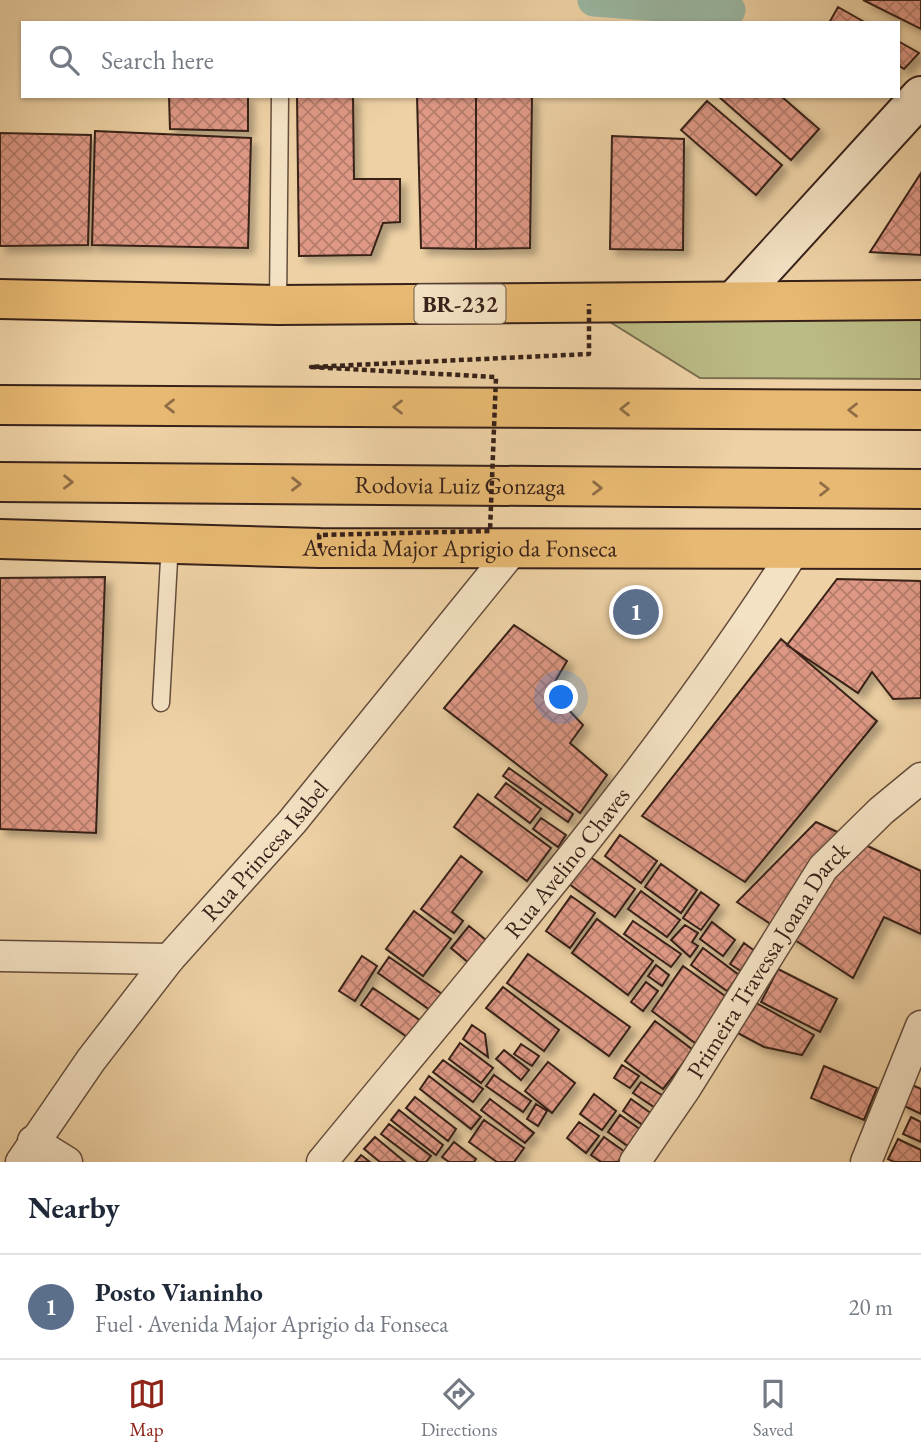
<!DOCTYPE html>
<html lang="en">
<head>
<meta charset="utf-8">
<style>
  body { margin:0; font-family:"EB Garamond",serif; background:#f2f2f3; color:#1f2937 }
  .you { position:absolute; left:562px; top:698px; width:24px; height:24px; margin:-18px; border:5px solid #fff; border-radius:50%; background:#1a73e8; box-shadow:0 0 0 10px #1a73e833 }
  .badge { display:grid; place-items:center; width:46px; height:46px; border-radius:50%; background:#8f2418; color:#fff; font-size:23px; font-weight:700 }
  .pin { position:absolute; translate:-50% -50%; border:4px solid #fff; box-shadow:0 2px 7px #0006 }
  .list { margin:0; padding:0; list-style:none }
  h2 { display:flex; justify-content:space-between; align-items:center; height:91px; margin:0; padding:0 28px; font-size:30px }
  h2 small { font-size:23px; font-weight:400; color:#747a83 }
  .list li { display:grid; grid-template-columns:46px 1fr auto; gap:21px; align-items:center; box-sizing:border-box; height:105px; padding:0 28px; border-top:2px solid #e0e1e3 }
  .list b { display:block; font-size:26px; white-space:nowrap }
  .list p { margin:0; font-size:23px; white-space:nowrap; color:#747a83 }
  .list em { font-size:23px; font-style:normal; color:#747a83 }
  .icon { flex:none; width:38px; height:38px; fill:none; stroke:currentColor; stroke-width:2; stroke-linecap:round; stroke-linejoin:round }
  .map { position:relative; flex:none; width:921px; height:1162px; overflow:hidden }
  .search { position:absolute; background:#fff; box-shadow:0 2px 5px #0004; left:21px; right:21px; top:21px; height:77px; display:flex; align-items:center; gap:18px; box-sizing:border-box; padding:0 24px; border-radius:0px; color:#747a83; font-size:26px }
  .sheet { height:196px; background:#fff }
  nav { display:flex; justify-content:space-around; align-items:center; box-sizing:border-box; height:98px; border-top:2px solid #e0e1e3; background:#fff; font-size:19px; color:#747a83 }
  nav a { display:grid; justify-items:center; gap:4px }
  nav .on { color:#8f2418 }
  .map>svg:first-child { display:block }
  .green { fill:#bbbb85; stroke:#796e4f; stroke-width:2 }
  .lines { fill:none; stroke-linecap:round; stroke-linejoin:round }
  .canal { stroke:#9ab8a3; stroke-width:33 }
  .building { fill:url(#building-cross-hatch); stroke:#372119; stroke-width:2; filter:url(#shadow) }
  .lane-casing { stroke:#654d3c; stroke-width:19 }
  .street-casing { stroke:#654d3c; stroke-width:33 }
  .secondary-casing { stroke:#372119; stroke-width:42 }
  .primary-casing { stroke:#372119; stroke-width:42 }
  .highway-casing { stroke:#372119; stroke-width:42 }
  .lane { stroke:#f4e2c4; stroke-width:16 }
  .street { stroke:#f4e2c4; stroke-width:30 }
  .secondary { stroke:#f4e2c4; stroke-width:38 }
  .primary { stroke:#e7b972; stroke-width:38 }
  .highway { stroke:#e7b972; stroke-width:38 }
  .path-bridge { stroke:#372119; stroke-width:4.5; stroke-dasharray:5 3.5; stroke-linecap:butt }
  .oneway { stroke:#8f6d46 }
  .labels { text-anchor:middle; stroke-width:5; stroke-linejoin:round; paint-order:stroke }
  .shield { fill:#f4e2c4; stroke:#705b4c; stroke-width:2 }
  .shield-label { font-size:23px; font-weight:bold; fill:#372119 }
  .street-label { font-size:24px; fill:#372119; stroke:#f4e2c4 }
</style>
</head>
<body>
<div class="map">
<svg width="921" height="1162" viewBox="0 0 921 1162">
  <defs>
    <pattern id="building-cross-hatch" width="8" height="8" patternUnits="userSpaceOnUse" patternTransform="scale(1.75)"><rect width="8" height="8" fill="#de9885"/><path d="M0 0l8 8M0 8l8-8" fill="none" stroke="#b57c6c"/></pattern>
    <filter id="shadow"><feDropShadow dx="6" dy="6" stdDeviation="3.5" flood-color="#0004"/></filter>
  </defs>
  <rect width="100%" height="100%" fill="#eed2a5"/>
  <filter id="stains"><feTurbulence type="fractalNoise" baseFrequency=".00286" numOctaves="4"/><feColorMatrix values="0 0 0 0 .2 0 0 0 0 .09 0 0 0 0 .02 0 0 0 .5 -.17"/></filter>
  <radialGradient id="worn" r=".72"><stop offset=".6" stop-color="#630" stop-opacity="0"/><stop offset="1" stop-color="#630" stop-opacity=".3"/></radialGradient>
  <!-- green -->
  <path class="green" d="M 921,319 L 921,379 L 700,378 L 610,322 Z"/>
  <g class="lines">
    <!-- canal -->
    <path class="canal" d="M 594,0 L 729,10"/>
  </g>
  <!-- building -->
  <path class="building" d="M 863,0 L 921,0 L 921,29 Z
    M 838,7 L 866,23 L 829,23 Z
    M 898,41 L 919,53 L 904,69 L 898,65 Z
    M 169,96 L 248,96 L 248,131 L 170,129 Z
    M 297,96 L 353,96 L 354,179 L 400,179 L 400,222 L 383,223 L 371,255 L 299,256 Z
    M 417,96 L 476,96 L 476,249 L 421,248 Z
    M 476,96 L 532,96 L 530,248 L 476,249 Z
    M 718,96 L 781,96 L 819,129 L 791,160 Z
    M 707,101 L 782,165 L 756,195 L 681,130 Z
    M 95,131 L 251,138 L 248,248 L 92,245 Z
    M 0,133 L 91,135 L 88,245 L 0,246 Z
    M 612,136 L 684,139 L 683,250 L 610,249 Z
    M 921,173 L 921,255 L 870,252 Z
    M 105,577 L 96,833 L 0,829 L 0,578 Z
    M 837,579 L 921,581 L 921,698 L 893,699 L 872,672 L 858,693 L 787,645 Z
    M 514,625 L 567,661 L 550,690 L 583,725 L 570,743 L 607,775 L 580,813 L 444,708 Z
    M 781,639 L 877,721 L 745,882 L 642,816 Z
    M 509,768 L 573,814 L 568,822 L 503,776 Z
    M 506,783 L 541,809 L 530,823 L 495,797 Z
    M 478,794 L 551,848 L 527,881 L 454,827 Z
    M 541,818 L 566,835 L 558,847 L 533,829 Z
    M 816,822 L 921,871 L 921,934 L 884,917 L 853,978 L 737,902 Z
    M 620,835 L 657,861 L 641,883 L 605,856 Z
    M 461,856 L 482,872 L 452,912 L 463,921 L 454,933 L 421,909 Z
    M 589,856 L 635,889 L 615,917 L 569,884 Z
    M 661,864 L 697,890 L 681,913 L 645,887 Z
    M 641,891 L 680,920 L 667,937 L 628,909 Z
    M 701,892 L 719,905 L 701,930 L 683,918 Z
    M 571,896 L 595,913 L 570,948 L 546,931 Z
    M 414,911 L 451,939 L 423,976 L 386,949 Z
    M 597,919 L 653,961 L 628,995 L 572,953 Z
    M 633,921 L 681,954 L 671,967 L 624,934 Z
    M 712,922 L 735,940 L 723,956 L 700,939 Z
    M 685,925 L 698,933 L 692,942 L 698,946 L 690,957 L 671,940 Z
    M 469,926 L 487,941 L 469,963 L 451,948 Z
    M 744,943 L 760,955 L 747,975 L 730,964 Z
    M 703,948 L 739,975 L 727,991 L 691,965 Z
    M 528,954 L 630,1027 L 609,1056 L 507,983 Z
    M 362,956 L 377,966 L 355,1001 L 339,991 Z
    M 389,957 L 442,994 L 430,1010 L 378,973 Z
    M 656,965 L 669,975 L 662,986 L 648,976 Z
    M 683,966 L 732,1001 L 699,1046 L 652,1011 Z
    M 778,969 L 837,999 L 820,1032 L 761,1002 Z
    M 646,982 L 658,991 L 643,1011 L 631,1002 Z
    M 503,987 L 559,1030 L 544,1051 L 486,1008 Z
    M 373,988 L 427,1025 L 410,1039 L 361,1005 Z
    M 751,1000 L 814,1035 L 802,1055 L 764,1047 L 734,1031 Z
    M 655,1021 L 693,1050 L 663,1089 L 625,1061 Z
    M 472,1025 L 485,1034 L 488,1057 L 463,1039 Z
    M 460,1043 L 493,1068 L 481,1083 L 449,1059 Z
    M 521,1044 L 539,1056 L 532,1066 L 514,1054 Z
    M 504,1050 L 529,1070 L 521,1080 L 496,1059 Z
    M 443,1060 L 483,1089 L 473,1102 L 433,1072 Z
    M 548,1062 L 575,1083 L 552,1113 L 525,1091 Z
    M 622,1065 L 639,1076 L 630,1088 L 614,1078 Z
    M 824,1066 L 877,1088 L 864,1120 L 811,1098 Z
    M 494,1075 L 531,1101 L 523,1112 L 486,1086 Z
    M 429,1076 L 481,1117 L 471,1129 L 420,1089 Z
    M 641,1082 L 665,1097 L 657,1109 L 633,1093 Z
    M 910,1084 L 921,1089 L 921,1114 L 900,1104 Z
    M 594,1094 L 616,1111 L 602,1130 L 580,1114 Z
    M 415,1097 L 456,1129 L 448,1141 L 406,1108 Z
    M 490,1099 L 534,1133 L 525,1143 L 481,1110 Z
    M 631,1099 L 652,1114 L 644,1126 L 623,1111 Z
    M 536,1104 L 547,1111 L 538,1126 L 527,1119 Z
    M 399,1110 L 443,1145 L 436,1155 L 391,1120 Z
    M 620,1115 L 641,1130 L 629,1147 L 608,1132 Z
    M 911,1117 L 921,1122 L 921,1142 L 903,1134 Z
    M 484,1120 L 524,1148 L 514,1162 L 497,1162 L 469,1142 Z
    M 579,1122 L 599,1136 L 586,1153 L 567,1138 Z
    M 389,1124 L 431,1156 L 426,1162 L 418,1162 L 381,1134 Z
    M 375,1137 L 405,1162 L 380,1162 L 364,1149 Z
    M 604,1137 L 625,1152 L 618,1162 L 601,1162 L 591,1155 Z
    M 898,1139 L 921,1150 L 921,1162 L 894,1162 L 888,1159 Z
    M 454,1142 L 476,1159 L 474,1162 L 449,1162 L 442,1157 Z
    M 361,1155 L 370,1162 L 355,1162 Z"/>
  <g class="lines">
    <defs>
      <path id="lane" d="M 278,305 L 280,96
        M 161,703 L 170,542"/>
      <g id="street">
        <path d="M 0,956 L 169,959"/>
        <path d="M 33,1141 L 67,1162"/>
        <path id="s1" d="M 21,1162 L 91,1060 L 169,959 L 292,822 L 516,546"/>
        <path id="s2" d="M 322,1162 C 483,966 658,765 794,551"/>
        <path id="s3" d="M 635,1162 L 685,1089 L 823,868 L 881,811 L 921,778"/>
        <path d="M 866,1162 L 921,1026"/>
      </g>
      <path id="secondary" d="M 734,301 L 921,96"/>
      <g id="primary">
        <path d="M 0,299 L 278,305 L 921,300"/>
        <path id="s4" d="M 0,539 L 320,548 L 921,549"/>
      </g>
      <g id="highway">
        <path d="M 0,405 L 921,410"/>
        <path id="s5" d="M 0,482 L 921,489"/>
      </g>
    </defs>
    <!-- lane casing -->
    <use href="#lane" class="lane-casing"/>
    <!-- street casing -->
    <use href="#street" class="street-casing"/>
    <!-- secondary casing -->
    <use href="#secondary" class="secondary-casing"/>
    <!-- primary casing -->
    <use href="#primary" class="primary-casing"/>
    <!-- highway casing -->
    <use href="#highway" class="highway-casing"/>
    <!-- lane -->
    <use href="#lane" class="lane"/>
    <!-- street -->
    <use href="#street" class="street"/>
    <!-- secondary -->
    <use href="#secondary" class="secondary"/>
    <!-- primary -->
    <use href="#primary" class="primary"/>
    <!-- highway -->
    <use href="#highway" class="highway"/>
    <!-- path-bridge -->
    <path class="path-bridge" d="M 320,548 L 319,535 L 490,531 L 496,377 L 311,367 L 589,354 L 589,304"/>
  </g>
  <!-- one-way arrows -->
  <defs><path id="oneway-chevron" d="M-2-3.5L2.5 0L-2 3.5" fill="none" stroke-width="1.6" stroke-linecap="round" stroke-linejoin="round" transform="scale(1.75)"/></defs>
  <g class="oneway">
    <use href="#oneway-chevron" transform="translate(170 406) rotate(-180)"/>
    <use href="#oneway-chevron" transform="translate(398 407) rotate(-180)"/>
    <use href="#oneway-chevron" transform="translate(625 409) rotate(-180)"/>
    <use href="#oneway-chevron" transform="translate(853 410) rotate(-180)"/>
    <use href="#oneway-chevron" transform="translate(68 482) rotate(1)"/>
    <use href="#oneway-chevron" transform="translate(296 484) rotate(1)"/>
    <use href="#oneway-chevron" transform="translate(597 488) rotate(1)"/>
    <use href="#oneway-chevron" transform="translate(824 489)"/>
  </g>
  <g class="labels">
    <!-- shield labels -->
    <rect class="shield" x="414.5" y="284.5" width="91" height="39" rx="5"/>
    <g class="shield-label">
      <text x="460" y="312">BR-232</text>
    </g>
    <!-- street labels -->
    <g class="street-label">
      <text dy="8" stroke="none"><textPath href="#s5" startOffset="460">Rodovia Luiz Gonzaga</textPath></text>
      <text dy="8" stroke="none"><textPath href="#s4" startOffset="460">Avenida Major Aprigio da Fonseca</textPath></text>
      <text dy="8" stroke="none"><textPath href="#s1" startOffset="396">Rua Princesa Isabel</textPath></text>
      <text dy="8" stroke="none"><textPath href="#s2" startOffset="387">Rua Avelino Chaves</textPath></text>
      <text dy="8" stroke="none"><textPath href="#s3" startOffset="242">Primeira Travessa Joana Darck</textPath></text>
    </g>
  </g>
  <rect width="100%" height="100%" filter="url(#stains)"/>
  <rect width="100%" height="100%" fill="url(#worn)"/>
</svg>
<div class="you"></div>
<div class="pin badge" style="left:636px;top:612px;background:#5c6f8a">1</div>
<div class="search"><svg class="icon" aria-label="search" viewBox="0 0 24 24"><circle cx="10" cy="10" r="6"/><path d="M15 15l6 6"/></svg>Search here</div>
</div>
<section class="sheet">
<h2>Nearby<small></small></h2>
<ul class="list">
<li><span class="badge" style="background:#5c6f8a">1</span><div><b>Posto Vianinho</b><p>Fuel · Avenida Major Aprigio da Fonseca</p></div><em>20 m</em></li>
</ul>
</section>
<nav>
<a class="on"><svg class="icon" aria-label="map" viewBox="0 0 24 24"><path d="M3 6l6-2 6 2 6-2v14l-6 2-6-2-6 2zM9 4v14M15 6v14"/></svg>Map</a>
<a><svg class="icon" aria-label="directions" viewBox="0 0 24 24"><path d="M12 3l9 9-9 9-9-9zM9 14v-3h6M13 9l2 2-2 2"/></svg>Directions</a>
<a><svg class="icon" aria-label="saved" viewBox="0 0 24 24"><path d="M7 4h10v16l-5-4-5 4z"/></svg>Saved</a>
</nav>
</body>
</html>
